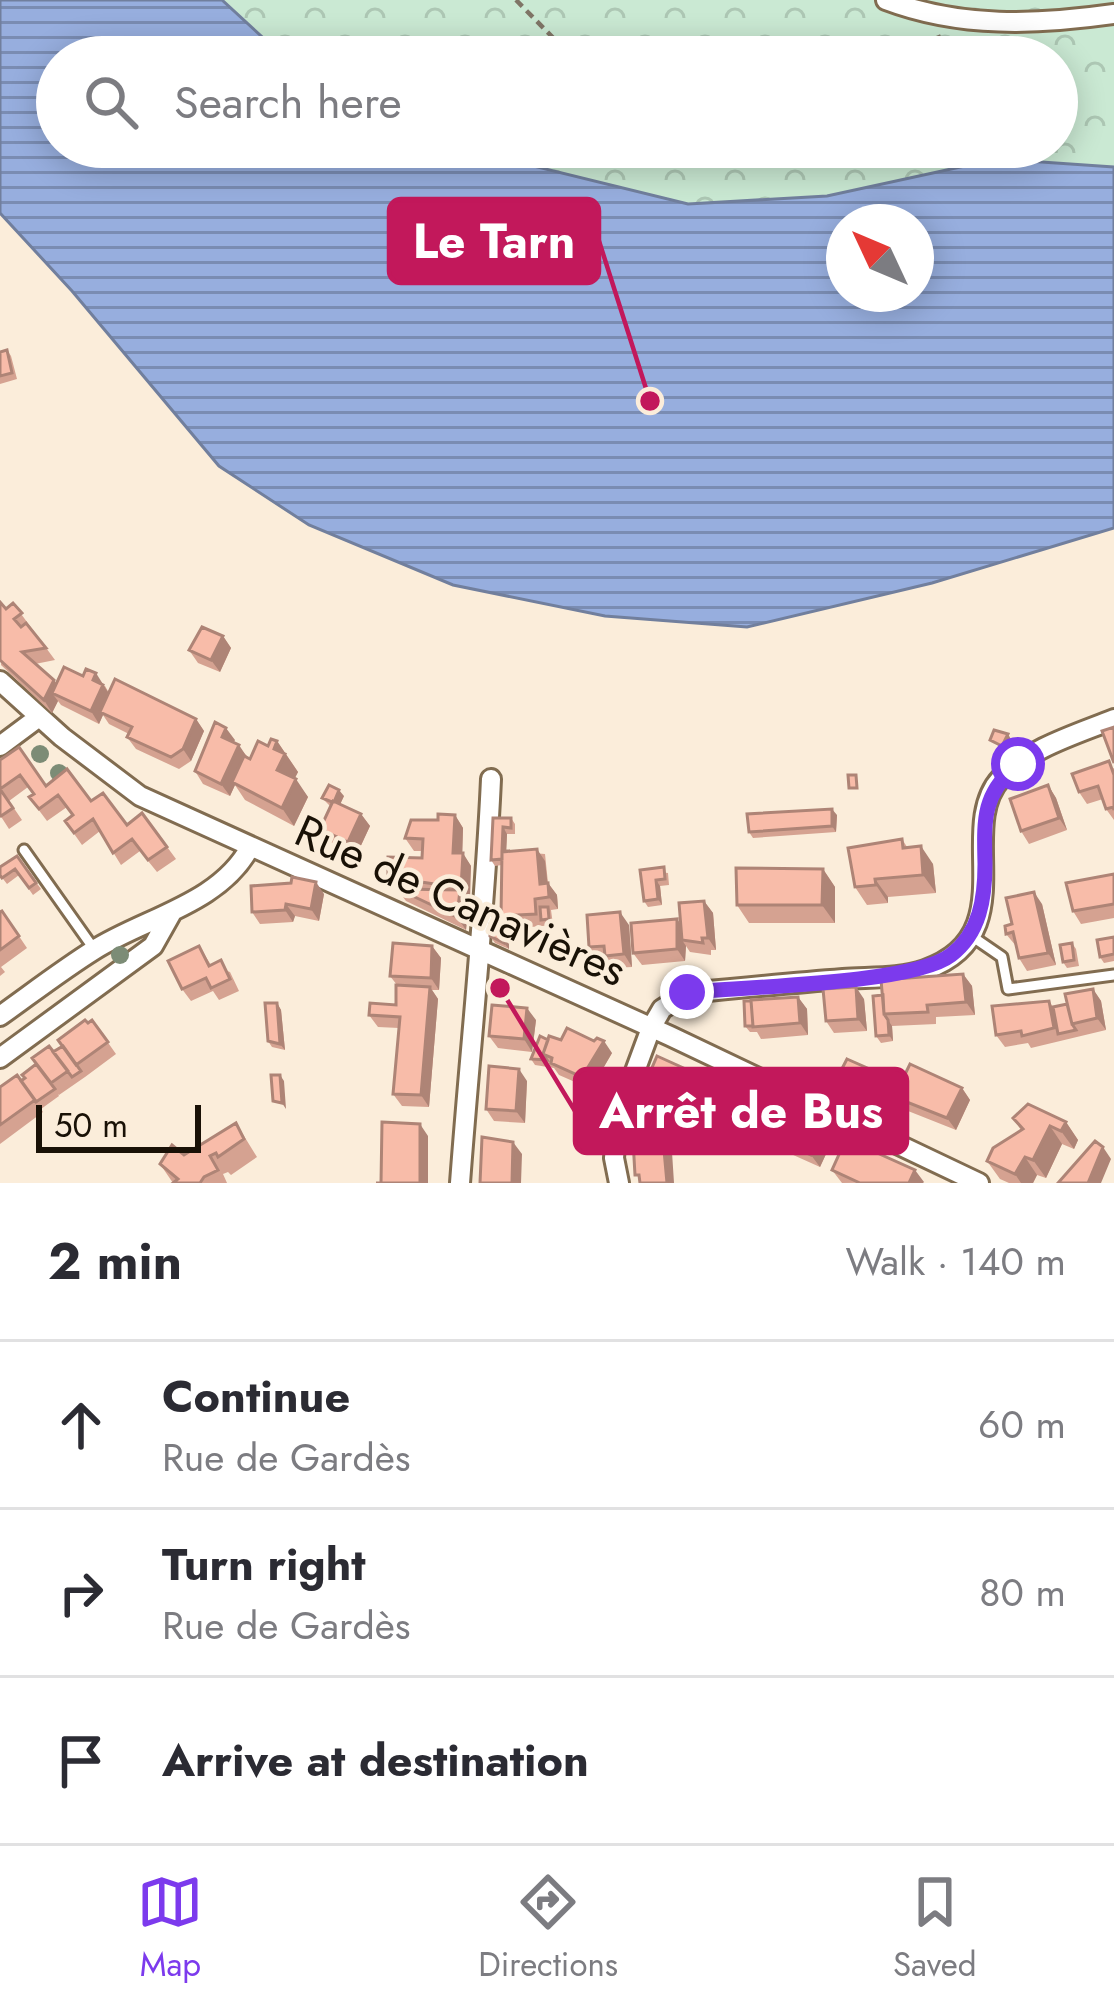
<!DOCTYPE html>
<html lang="en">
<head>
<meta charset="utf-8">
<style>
  body { margin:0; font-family:Jost,sans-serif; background:#f7f7f7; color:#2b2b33 }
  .compass { position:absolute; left:826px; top:204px; width:108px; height:108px; border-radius:50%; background:#fff; box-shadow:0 6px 30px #0003; rotate:314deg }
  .scale { position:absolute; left:36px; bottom:30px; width:165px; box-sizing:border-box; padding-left:12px; border:6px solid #191106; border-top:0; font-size:33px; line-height:42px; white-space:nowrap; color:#191106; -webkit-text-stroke:9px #fbedda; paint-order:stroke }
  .stop { position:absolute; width:36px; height:36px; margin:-27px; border:9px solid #7c3aed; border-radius:50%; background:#fff }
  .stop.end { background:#7c3aed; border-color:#fff; box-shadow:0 3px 12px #0008 }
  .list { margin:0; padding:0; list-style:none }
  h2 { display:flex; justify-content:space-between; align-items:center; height:156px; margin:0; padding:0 48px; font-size:51px }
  h2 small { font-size:39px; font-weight:400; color:#7c7c81 }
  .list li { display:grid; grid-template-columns:78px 1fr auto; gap:36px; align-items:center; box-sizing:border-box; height:168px; padding:0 48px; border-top:3px solid #e1e1e2 }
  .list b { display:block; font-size:45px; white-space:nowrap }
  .list p { margin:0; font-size:39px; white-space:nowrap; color:#7c7c81 }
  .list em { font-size:39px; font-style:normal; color:#7c7c81 }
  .icon { flex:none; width:66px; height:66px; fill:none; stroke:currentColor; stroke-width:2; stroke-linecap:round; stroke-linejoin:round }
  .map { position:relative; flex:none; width:1114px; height:1183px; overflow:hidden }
  .search { position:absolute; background:#fff; box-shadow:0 6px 30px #0003; left:36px; right:36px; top:36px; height:132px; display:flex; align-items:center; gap:30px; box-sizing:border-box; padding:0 42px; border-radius:66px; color:#7c7c81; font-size:45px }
  .sheet { height:660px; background:#fff }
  nav { display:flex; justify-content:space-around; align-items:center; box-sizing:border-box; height:168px; border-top:3px solid #e1e1e2; background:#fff; font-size:33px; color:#7c7c81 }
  nav a { display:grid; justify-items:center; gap:6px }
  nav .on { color:#7c3aed }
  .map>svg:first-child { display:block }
  .park { fill:url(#park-crowns) }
  .water { fill:url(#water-rules); stroke:#717f9d; stroke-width:3; fill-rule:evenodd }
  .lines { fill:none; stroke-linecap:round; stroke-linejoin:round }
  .lane-casing { stroke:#816c50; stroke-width:15 }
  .street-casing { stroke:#816c50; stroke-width:24 }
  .path { stroke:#7f7566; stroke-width:4.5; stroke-dasharray:9 6; stroke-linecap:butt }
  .lane { stroke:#fff; stroke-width:9 }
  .street { stroke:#fff; stroke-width:18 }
  .tree { fill:#7c8c76 }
  .wall { fill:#d5a291 }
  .shaded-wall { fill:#ae8476 }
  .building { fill:#f8bca9; stroke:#ae8476; stroke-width:3 }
  .route { stroke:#7c3aed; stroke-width:15 }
  .labels { text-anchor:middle; stroke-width:9; stroke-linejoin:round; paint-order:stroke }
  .street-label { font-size:45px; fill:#191106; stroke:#fbedda }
  .leader { fill:none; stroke:#c2185b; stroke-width:4.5 }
  .callout-dot { fill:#c2185b; stroke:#fbedda; stroke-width:4.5 }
  .callout { fill:#c2185b; stroke:#c2185b; stroke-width:4.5 }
  .callout-label { font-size:48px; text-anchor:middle; font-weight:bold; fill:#fff }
</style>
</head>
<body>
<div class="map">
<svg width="1114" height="1183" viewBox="0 0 1114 1183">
  <defs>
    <pattern id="park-crowns" width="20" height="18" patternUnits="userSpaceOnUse" patternTransform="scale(3)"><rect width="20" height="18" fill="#cae9d3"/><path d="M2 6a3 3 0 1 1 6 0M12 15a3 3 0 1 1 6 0" fill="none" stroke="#adc7b4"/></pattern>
    <pattern id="water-rules" width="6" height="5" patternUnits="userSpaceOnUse" patternTransform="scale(3)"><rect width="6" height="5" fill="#97aede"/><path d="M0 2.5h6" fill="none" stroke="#7a8cb2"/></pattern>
  </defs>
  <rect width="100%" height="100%" fill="#fbedda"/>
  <!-- park -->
  <path class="park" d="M 222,0 L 1114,0 L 1114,167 L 997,159 L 827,196 L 688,204 L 456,147 L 1057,147 L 1057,57 L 284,57 Z"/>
  <!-- water -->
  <path class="water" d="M 0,0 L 222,0 L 284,57 L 57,57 L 57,147 L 456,147 L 688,204 L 827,196 L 997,159 L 1114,167 L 1114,528 L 932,583 L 747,627 L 605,616 L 453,585 L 309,525 L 219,466 L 72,291 L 0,213 ZM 916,222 L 916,294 L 844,294 L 844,222 Z"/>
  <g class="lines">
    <defs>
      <path id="lane" d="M 24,850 L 94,949
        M 970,935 L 1002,957 L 1008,989 L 1114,975"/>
      <path id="street" d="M 886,0 C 960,28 1037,25 1114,14
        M 0,681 L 62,737 L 140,796 L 670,1036 L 979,1183
        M 0,746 L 39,717
        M 0,1016 C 31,994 62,970 94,950 C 144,918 220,904 250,847
        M 0,1058 L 153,946 L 171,914
        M 460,1183 C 470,1048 485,914 491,779
        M 619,1183 L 614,1158 L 617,1120 L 651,1028 L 662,1009 L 687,993 C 739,988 791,983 843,979 C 869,977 900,979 925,970 C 1026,935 954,829 1001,778 C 1029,748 1077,734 1114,719"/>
    </defs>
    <!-- lane casing -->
    <use href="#lane" class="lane-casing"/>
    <!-- street casing -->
    <use href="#street" class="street-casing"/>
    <!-- path -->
    <path class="path" d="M 516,0 L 568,53 L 579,57
      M 891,57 L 942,36"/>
    <!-- lane -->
    <use href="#lane" class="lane"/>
    <!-- street -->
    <use href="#street" class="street"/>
  </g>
  <!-- trees -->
  <g class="tree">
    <circle cx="40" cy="754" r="9"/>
    <circle cx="59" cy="773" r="9"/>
    <circle cx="120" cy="955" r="9"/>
  </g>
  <!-- wall -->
  <path class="wall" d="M 7,350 L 11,356 L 17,379 L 0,384 L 0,352 Z
    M 13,603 L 55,660 L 35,664 L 57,684 L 105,686 L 109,693 L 196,719 L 204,731 L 191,761 L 179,769 L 136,749 L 127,737 L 129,734 L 109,724 L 103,715 L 99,724 L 61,705 L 58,701 L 52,713 L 1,665 L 6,609 Z
    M 223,636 L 231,648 L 220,672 L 198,663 L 189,650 Z
    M 235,740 L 233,742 L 250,759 L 277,741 L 298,772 L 294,779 L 308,797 L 294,826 L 245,800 L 235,785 L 230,796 L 203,784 L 195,771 Z
    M 0,760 L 46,786 L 91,801 L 127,825 L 142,813 L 176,859 L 157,872 L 140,851 L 121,865 L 100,831 L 82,845 L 65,821 L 73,815 L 67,807 L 47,821 L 29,797 L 34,794 L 28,787 L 9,801 L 22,820 L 9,829 L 0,815 Z
    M 1114,768 L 1114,820 L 1106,809 L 1103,799 L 1087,804 L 1079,792 Z
    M 1048,785 L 1056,798 L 1067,830 L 1029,844 L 1021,831 Z
    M 344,796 L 340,804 L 361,814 L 370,826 L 357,854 L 328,841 L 320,829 L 330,806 L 322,798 Z
    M 455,815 L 463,828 L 462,853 L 471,866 L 466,930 L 406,901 L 388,877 L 422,858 L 423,851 L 414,851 L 405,838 L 438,820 Z
    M 837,815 L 836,832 L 753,838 L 749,832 Z
    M 493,818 L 511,818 L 515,824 L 515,834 L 507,834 L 506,851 L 545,854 L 548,883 L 557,895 L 558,909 L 551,910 L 553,925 L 509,929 L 509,949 L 495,943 L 490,936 L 505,922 L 501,916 L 502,865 L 495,866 L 491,860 Z
    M 902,839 L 907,847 L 933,864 L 936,893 L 888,897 L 888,903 L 867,905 L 855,887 Z
    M 17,856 L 41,889 L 33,895 L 19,875 L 7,884 L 0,875 Z
    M 823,869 L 835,887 L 835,923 L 749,923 L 737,905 Z
    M 640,870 L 668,873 L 669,885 L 660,886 L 662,905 L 648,907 L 644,901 Z
    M 1114,874 L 1114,918 L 1081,924 L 1073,911 Z
    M 324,894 L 319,921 L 295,916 L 293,922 L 260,924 L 252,912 Z
    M 704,901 L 713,913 L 716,950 L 711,950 L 711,955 L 690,952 L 686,946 L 685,961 L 642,965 L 633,953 L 681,924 Z
    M 1042,904 L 1056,965 L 1027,971 L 1019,958 L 1016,946 L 1006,934 L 1012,924 Z
    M 2,911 L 27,948 L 1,967 L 5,972 L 0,976 L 0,912 Z
    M 629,925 L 632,967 L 613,968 L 606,958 L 598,959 L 589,947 Z
    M 1114,937 L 1114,961 L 1104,963 L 1100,957 Z
    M 1072,943 L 1076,949 L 1079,966 L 1067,968 L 1063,962 Z
    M 199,946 L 211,965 L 230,972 L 239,991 L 219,1000 L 213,991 L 191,1001 L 182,989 Z
    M 432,946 L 441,958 L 439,990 L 432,990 L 438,999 L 429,1107 L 402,1106 L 393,1094 L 399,1028 L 378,1027 L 369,1015 L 396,1005 L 397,985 L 390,976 Z
    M 963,974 L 972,986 L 975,1015 L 936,1017 L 936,1024 L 892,1026 L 893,1041 L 881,1043 L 876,1036 L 883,995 Z
    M 1093,989 L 1101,1001 L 1106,1030 L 1031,1048 L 1028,1043 L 1005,1047 L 996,1035 L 1049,1001 L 1053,1007 L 1067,1004 Z
    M 798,997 L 807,1009 L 808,1035 L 761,1039 L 757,1032 L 750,1032 L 745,1026 Z
    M 864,999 L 867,1031 L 834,1033 L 826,1021 Z
    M 277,1003 L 281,1010 L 285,1050 L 272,1047 L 268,1041 Z
    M 92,1020 L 116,1054 L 85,1077 L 84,1075 L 85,1077 L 59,1095 L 58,1094 L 59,1096 L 41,1109 L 43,1112 L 0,1144 L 0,1087 L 17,1075 L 36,1102 L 25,1078 Z
    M 536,1020 L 532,1052 L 498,1048 L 489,1036 Z
    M 548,1040 L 561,1040 L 612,1053 L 591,1089 L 559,1075 L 554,1068 L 535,1065 L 531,1059 Z
    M 527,1081 L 525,1123 L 494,1121 L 486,1109 Z
    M 645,1084 L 772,1108 L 781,1120 L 768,1149 L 653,1096 Z
    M 834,1084 L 883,1084 L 870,1109 L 843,1097 Z
    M 962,1088 L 970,1100 L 956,1130 L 903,1109 L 894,1097 Z
    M 1013,1118 L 1066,1122 L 1078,1140 L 1074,1149 L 1062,1144 L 1046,1178 L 1037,1175 L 1033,1183 L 1009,1183 L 1000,1179 L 987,1161 L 1021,1130 Z
    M 236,1123 L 257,1157 L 231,1175 L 228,1172 L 223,1174 L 227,1183 L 173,1183 L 160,1164 L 184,1155 Z
    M 833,1139 L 820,1167 L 791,1154 L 782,1142 Z
    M 832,1170 L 924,1182 L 842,1183 Z"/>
  <!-- shaded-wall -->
  <path class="shaded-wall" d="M 223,636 L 231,648 L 220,672 L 211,660 Z
    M 96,673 L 111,697 L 100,712 L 103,715 L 99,724 L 91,711 L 93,680 Z
    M 54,680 L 62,692 L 52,693 L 58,701 L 52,713 L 44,700 Z
    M 196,719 L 204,731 L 191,761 L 183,749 Z
    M 226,728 L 235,740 L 230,750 L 222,737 Z
    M 1008,734 L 1012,741 L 1006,752 L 1002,746 Z
    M 277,741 L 298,772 L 290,788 L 277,770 L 274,749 Z
    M 239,745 L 247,757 L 232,782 L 235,785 L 230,796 L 221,784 Z
    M 296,779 L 308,797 L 294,826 L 282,808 Z
    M 1048,785 L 1056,798 L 1067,830 L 1059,818 Z
    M 339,790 L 344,796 L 338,809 L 334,803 Z
    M 832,809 L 837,815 L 836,832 L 832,826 Z
    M 361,814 L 370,826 L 357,854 L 348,842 Z
    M 455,815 L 463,828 L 462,865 L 453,853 Z
    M 503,827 L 507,834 L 506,857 L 502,851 Z
    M 921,846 L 933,864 L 936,893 L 923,875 Z
    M 537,849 L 545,861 L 549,896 L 540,884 Z
    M 463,853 L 471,866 L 470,901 L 461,888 Z
    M 823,869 L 835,887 L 835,923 L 822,905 Z
    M 875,879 L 888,897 L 888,903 L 876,885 Z
    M 656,880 L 660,886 L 662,905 L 658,899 Z
    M 316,882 L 324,894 L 319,921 L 311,909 Z
    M 548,883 L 557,895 L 558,909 L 549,897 Z
    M 460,890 L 469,902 L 466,930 L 457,917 Z
    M 1034,892 L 1042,904 L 1056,965 L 1048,953 Z
    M 704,901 L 713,913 L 716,950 L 708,938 Z
    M 286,904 L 295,916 L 293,922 L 285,910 Z
    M 620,912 L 629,925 L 632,967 L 624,954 Z
    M 677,919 L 686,931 L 682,940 L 686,946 L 685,961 L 677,949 Z
    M 505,922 L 509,929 L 509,949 L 504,943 Z
    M 432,946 L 441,958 L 439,990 L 431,978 Z
    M 963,974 L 972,986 L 975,1015 L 966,1002 Z
    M 430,987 L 438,999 L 429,1107 L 421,1095 Z
    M 856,987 L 864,999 L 867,1031 L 858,1019 Z
    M 1093,989 L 1101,1001 L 1106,1030 L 1097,1018 Z
    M 798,997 L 807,1009 L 808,1035 L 800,1023 Z
    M 277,1003 L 281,1010 L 285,1050 L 280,1044 Z
    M 527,1008 L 536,1020 L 532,1052 L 524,1039 Z
    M 888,1020 L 892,1026 L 893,1041 L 889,1035 Z
    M 604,1041 L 612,1053 L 591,1089 L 582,1077 Z
    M 519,1069 L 527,1081 L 525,1123 L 516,1111 Z
    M 874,1071 L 883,1084 L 870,1109 L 861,1097 Z
    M 280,1075 L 284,1081 L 286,1109 L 282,1103 Z
    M 962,1088 L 970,1100 L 956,1130 L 947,1118 Z
    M 772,1108 L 781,1120 L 768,1149 L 760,1136 Z
    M 1066,1122 L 1078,1140 L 1074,1149 L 1061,1131 Z
    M 420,1124 L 428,1136 L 428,1183 L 420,1183 Z
    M 1050,1126 L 1062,1144 L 1046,1178 L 1033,1160 Z
    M 824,1127 L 833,1139 L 820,1167 L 811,1155 Z
    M 663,1139 L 672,1152 L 674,1183 L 667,1183 Z
    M 513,1142 L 522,1154 L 521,1183 L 512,1183 Z
    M 1103,1147 L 1111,1159 L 1101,1183 L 1088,1183 Z
    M 1025,1157 L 1037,1175 L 1033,1183 L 1021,1183 L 1015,1174 Z
    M 915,1170 L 924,1182 L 923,1183 L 909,1183 Z"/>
  <!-- building -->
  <path class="building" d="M 7,350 L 12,373 L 0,376 L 0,352 Z
    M 0,602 L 6,609 L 13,603 L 22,613 L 14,619 L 21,627 L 26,623 L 46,648 L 22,652 L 54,680 L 44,700 L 0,660 Z
    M 202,627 L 223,636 L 211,660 L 189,650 Z
    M 64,667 L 83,676 L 86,669 L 96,673 L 93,680 L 103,685 L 91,711 L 52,693 Z
    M 115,679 L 196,719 L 183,749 L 171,757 L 127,737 L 132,727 L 100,712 Z
    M 215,722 L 226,728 L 222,737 L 239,745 L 221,784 L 195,771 Z
    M 1114,727 L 1114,763 L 1102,731 Z
    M 994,730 L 1008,734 L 1002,746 L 990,740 Z
    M 271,739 L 277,741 L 274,749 L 285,754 L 277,770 L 296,779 L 282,808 L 232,782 L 244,756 L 250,759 L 258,741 L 268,746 Z
    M 19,747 L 46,786 L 67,769 L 91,801 L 103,793 L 127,825 L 142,813 L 167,847 L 148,860 L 132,839 L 113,853 L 93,819 L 74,833 L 65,821 L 73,815 L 58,795 L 39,809 L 29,797 L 34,794 L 20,775 L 0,789 L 13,808 L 1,816 L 0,815 L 0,760 Z
    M 1109,761 L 1114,775 L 1114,810 L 1113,807 L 1106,809 L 1098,786 L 1079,792 L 1072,774 Z
    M 848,775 L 856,775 L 857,788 L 849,788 Z
    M 329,785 L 339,790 L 334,802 L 332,802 L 322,798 Z
    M 1048,785 L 1059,818 L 1021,831 L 1010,799 Z
    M 333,801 L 361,814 L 348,842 L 320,829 Z
    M 832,809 L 832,826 L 749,832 L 747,814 Z
    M 438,814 L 455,815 L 453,853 L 463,853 L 461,888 L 388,877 L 388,857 L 422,858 L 423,839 L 405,838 L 411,820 L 438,820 Z
    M 493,818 L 511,818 L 511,828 L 503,827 L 502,851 L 510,851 L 502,852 L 502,859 L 491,860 Z
    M 902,839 L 903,848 L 921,846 L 923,875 L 875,879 L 876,885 L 855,887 L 848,848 Z
    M 537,849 L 540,884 L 548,883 L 549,897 L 535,899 L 536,914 L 501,916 L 502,852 Z
    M 17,856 L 36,883 L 29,888 L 15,869 L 2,878 L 0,875 L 0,867 Z
    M 664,867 L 665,879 L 656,880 L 658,899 L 644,901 L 640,870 Z
    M 736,868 L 823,869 L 822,905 L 737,905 Z
    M 1114,874 L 1114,904 L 1073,911 L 1066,883 Z
    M 292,877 L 316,882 L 311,909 L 286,904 L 285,910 L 252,912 L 251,886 L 291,883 Z
    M 398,889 L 460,890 L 457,917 Z
    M 1034,892 L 1048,953 L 1019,958 L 1013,932 L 1006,934 L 1005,926 L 1012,924 L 1006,898 Z
    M 704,901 L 708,938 L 702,938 L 703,943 L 682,940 L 679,903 Z
    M 540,907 L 548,907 L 549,919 L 541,920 Z
    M 2,911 L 19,936 L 0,950 L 0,912 Z
    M 620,912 L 624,954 L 605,956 L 604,946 L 589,947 L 587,915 Z
    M 677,919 L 677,949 L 633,953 L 631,923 Z
    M 505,922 L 504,943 L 490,936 L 490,924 Z
    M 1114,937 L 1114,954 L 1100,957 L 1097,940 Z
    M 393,943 L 432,946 L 431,978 L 390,976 Z
    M 1072,943 L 1074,960 L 1063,962 L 1060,945 Z
    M 199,946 L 209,966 L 221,960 L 230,979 L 211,988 L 206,978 L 182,989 L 168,961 Z
    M 963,974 L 966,1002 L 927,1005 L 928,1012 L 884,1014 L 881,980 Z
    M 396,985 L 430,987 L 421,1095 L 393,1094 L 400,1017 L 369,1015 L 370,1003 L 396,1005 Z
    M 856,987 L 858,1019 L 826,1021 L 823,989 Z
    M 1093,989 L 1097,1018 L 1072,1024 L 1065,994 Z
    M 883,995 L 884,1014 L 888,1020 L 889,1035 L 876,1036 L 873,996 Z
    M 798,997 L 800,1023 L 753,1027 L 751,1000 Z
    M 744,1001 L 751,1001 L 753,1026 L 745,1026 Z
    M 1049,1001 L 1054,1028 L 1022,1036 L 1021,1031 L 996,1035 L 992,1006 Z
    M 265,1003 L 277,1003 L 280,1044 L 268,1041 Z
    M 1067,1004 L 1072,1024 L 1076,1030 L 1058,1034 L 1053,1007 Z
    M 492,1005 L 527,1008 L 524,1039 L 489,1036 Z
    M 85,1020 L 88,1023 L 92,1020 L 108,1042 L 76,1065 L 58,1040 Z
    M 567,1028 L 594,1041 L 597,1038 L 604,1041 L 582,1077 L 551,1063 L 552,1058 L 543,1054 L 549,1036 L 561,1040 Z
    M 540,1036 L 548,1040 L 543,1054 L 547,1060 L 531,1059 Z
    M 49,1046 L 68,1071 L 51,1083 L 32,1058 Z
    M 63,1046 L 81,1071 L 72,1077 L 53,1052 Z
    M 657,1056 L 772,1108 L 760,1136 L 645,1084 Z
    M 847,1059 L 874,1071 L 861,1097 L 834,1084 Z
    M 36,1064 L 55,1089 L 36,1102 L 21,1081 L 25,1078 L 22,1075 Z
    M 910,1064 L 962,1088 L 947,1118 L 894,1097 Z
    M 489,1066 L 519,1069 L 516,1111 L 486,1109 Z
    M 17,1075 L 35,1100 L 0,1125 L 0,1087 Z
    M 271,1075 L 280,1075 L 282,1103 L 273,1101 Z
    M 1028,1104 L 1066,1122 L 1061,1131 L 1050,1126 L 1033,1160 L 1025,1157 L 1015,1174 L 987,1161 L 993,1148 L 1023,1129 L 1013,1118 Z
    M 797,1114 L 824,1127 L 811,1155 L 782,1142 Z
    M 382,1122 L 420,1124 L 420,1183 L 376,1183 L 381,1183 Z
    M 236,1123 L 244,1139 L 218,1157 L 216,1153 L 210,1156 L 218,1170 L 204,1177 L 200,1183 L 173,1183 L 178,1179 L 160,1164 L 172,1145 L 184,1155 Z
    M 482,1137 L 513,1142 L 512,1183 L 480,1183 Z
    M 663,1139 L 667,1183 L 640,1183 L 639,1175 L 635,1175 L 633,1140 Z
    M 846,1139 L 915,1170 L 909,1183 L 860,1183 L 832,1170 Z
    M 1095,1141 L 1103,1147 L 1088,1183 L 1058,1183 Z"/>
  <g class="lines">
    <!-- route -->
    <path class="route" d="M 687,992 C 742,987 914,984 951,955 C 980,933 985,898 985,864 C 984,820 982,794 1018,764"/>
  </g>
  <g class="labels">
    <!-- street labels -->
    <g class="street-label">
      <text transform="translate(461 900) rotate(24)" y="16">Rue de Canavières</text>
    </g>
  </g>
  <!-- callouts -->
  <path class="leader" d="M650 401L599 241M500 988L575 1111"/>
  <g class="callout-dot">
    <circle cx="650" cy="401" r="12"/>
    <circle cx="500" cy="988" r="12"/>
  </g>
  <g class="callout">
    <rect x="389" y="199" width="210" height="84" rx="12"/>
    <rect x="575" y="1069" width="332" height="84" rx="12"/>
  </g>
  <g class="callout-label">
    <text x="494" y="258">Le Tarn</text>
    <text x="741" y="1128">Arrêt de Bus</text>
  </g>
</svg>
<svg class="compass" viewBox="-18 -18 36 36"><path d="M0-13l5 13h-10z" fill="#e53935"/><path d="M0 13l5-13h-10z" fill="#7c7c81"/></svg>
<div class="scale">50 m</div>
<div class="stop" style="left:1018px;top:764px"></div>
<div class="stop end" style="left:687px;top:992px"></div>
<div class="search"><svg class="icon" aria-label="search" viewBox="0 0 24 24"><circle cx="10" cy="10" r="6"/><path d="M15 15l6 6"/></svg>Search here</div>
</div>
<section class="sheet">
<h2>2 min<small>Walk · 140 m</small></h2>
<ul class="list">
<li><svg class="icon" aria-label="ahead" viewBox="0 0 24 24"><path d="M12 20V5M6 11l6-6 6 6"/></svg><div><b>Continue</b><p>Rue de Gardès</p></div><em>60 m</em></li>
<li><svg class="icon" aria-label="right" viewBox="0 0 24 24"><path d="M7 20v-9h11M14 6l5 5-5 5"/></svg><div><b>Turn right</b><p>Rue de Gardès</p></div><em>80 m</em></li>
<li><svg class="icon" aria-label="arrive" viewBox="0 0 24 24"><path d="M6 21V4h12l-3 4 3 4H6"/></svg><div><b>Arrive at destination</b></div></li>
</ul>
</section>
<nav>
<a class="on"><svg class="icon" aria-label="map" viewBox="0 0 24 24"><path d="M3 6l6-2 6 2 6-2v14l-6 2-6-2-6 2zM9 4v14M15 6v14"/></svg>Map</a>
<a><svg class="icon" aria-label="directions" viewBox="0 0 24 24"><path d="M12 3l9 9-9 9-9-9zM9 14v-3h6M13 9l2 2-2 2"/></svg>Directions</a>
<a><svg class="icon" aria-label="saved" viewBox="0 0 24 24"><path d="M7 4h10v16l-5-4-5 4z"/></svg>Saved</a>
</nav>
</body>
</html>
